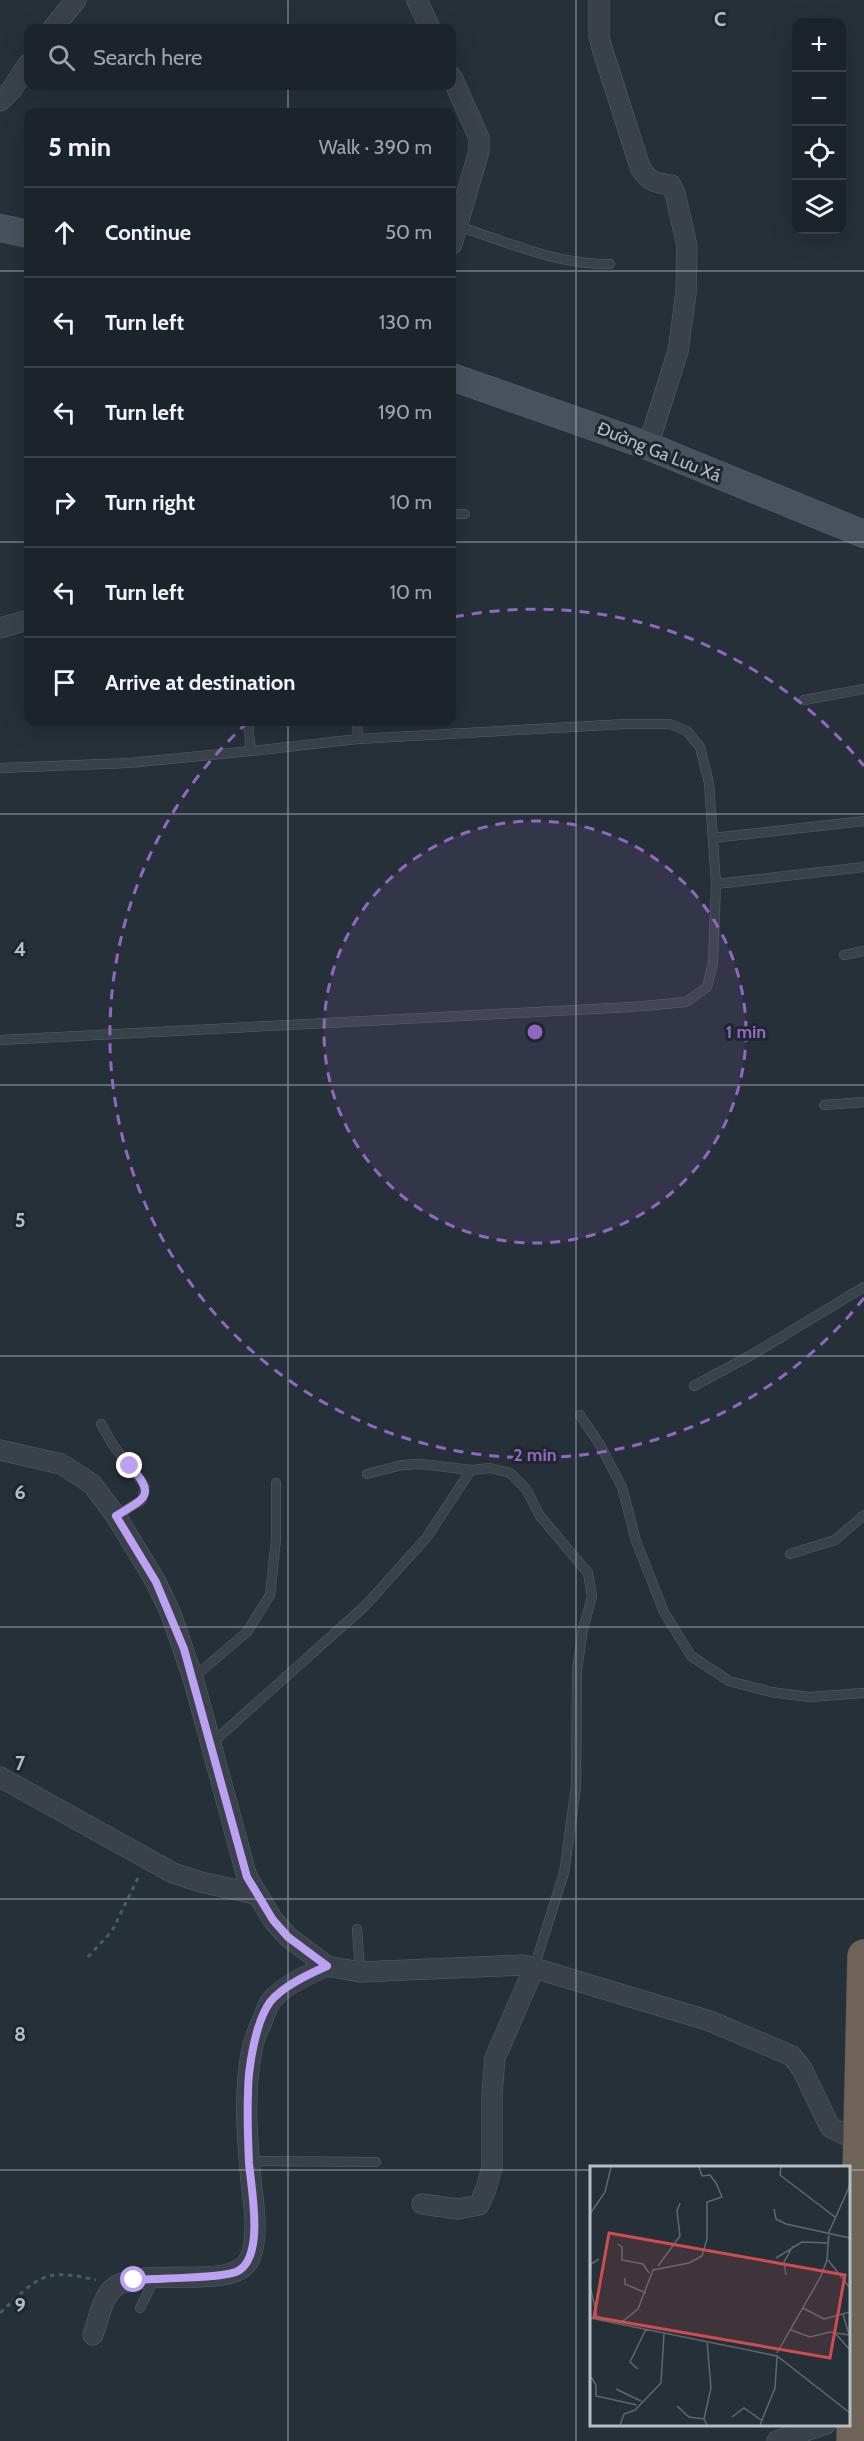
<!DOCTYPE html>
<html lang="en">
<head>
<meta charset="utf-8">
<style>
  body { margin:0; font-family:Cabin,sans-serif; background:#293037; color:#f1f3f6 }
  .controls { position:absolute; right:18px; top:18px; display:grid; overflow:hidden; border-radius:12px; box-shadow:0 6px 24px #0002 }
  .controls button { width:54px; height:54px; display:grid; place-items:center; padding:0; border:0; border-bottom:2px solid #3a4147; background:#1c242b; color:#f1f3f6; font:30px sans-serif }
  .stop { position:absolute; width:18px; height:18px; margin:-14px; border:4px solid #bca0f2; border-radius:50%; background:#fff }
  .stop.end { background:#bca0f2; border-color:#fff; box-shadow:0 2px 6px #0008 }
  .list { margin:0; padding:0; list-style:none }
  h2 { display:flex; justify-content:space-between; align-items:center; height:78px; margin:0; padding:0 24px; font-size:26px }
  h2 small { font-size:20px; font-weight:400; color:#a0a4a9 }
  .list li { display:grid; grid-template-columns:39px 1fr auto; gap:18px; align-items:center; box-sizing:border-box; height:90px; padding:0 24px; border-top:2px solid #3a4147 }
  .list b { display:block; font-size:22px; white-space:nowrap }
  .list em { font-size:20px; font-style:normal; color:#a0a4a9 }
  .icon { flex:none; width:33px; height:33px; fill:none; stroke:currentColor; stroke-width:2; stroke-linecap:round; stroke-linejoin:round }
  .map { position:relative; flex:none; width:864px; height:2441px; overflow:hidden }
  .search { position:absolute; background:#1c242b; box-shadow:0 6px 24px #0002; left:24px; top:24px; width:432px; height:66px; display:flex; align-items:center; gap:15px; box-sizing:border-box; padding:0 21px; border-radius:12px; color:#a0a4a9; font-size:22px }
  .panel { position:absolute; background:#1c242b; box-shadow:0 6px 24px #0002; left:24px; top:108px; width:432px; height:618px; border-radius:12px }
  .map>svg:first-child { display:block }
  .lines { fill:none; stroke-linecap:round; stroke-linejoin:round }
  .lane-casing { stroke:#576068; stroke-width:10 }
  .street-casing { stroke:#576068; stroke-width:21 }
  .secondary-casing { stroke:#576068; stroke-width:28 }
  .highway-casing { stroke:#444d54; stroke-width:34 }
  .path { stroke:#4a5b5b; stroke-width:3; stroke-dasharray:4.5 4.5; stroke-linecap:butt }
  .lane { stroke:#39424a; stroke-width:9 }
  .street { stroke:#39424a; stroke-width:20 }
  .secondary { stroke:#48525c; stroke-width:27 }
  .highway { stroke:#6f6357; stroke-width:33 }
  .route { stroke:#bca0f2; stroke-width:8 }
  .grid { fill:none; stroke:#b5bdc5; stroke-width:1.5; stroke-opacity:0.55 }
  .ring { fill:none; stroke:#9266c1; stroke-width:3; stroke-dasharray:10 8 }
  .labels { text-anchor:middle; stroke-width:6; stroke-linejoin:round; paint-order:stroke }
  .street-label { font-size:18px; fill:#b5bdc5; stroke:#1e272e }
  .inset-road { fill:none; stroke:#5f6871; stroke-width:1.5 }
  .view { fill:#ce4d4f; fill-opacity:0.15; stroke:#ce4d4f; stroke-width:3 }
  .inset-edge { fill:none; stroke:#b5bdc5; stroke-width:3 }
  .grid-label { font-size:20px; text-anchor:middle; font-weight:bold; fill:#b5bdc5; stroke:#1e272e; stroke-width:6; stroke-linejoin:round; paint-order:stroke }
  .centre { fill:#9266c1; stroke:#1e272e; stroke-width:3 }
  .ring-label { font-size:18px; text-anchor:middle; font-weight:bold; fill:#9266c1; stroke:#1e272e; stroke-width:6; stroke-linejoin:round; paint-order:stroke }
</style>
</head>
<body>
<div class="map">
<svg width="864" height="2441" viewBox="0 0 864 2441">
  <rect width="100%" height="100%" fill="#263039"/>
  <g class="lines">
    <defs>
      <path id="lane" d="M 458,226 C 507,242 557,265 610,264
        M 452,514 L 465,514
        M 804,700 L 864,689
        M 357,722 L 358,739
        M 0,768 L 129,763 L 251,751
        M 713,838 L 864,821
        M 716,884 L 864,867
        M 844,955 L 864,951
        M 0,1040 L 632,1007 L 686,1002 L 707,987 L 713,963 L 716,884 L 709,783 L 700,747 L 687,731 L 670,724 L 626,724 L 358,739 L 251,751 L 248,722
        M 824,1105 L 864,1102
        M 694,1386 L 753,1354 L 864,1287
        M 580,1415 L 600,1445 L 622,1487 L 636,1541 L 664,1612 L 691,1656 L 729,1681 L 771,1692 L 809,1697 L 864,1693
        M 101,1424 L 113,1445 L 145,1486 L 142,1500 L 116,1516
        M 367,1474 L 402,1465 L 421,1464 L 471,1470 L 490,1468 L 510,1473 L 526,1489 L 540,1516 L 588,1573 L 592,1597 L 583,1629 L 577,1670 L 576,1787 L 564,1873 L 534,1968
        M 790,1554 L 835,1540 L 864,1515
        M 193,1678 L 247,1632 L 270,1595 L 276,1539 L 276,1483
        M 212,1743 L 366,1605 L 427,1537 L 471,1470
        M 357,1929 L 360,1972
        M 249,2161 L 376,2162
        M 140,2308 L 155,2278"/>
      <path id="street" d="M 417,0 L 430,28
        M 599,0 L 599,36 L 602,48 L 640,167 C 648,181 655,183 671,185 L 675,193 L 687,246 L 686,293 L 678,351 L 648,446
        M 53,28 L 76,0
        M 452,77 L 479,138 L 479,151 L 452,244
        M 0,101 L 12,89 L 28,64
        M 0,628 L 28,620
        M 0,1450 L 61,1464 L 92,1484 L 116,1516 L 156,1582 L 171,1614 L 193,1678 L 247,1877 L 273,1920 L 288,1937 L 327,1966 L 360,1972 L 524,1965 L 710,2021 L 792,2056 L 802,2069 L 830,2127 L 860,2142
        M 0,1777 L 173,1873 L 201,1882 L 255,1894
        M 422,2204 L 458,2209 L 479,2205 L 486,2189 L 492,2167 L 492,2094 L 495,2058 L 534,1968
        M 93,2335 C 98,2321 102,2299 112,2289 C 140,2263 235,2294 250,2258 C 259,2236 254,2205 251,2181 C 247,2137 243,2088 253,2045 C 255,2036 260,2027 263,2019 C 265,2014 267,2007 270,2002 C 282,1986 309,1974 327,1966
        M 777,2441 L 826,2424"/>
      <path id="secondary" d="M 0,228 L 28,234
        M 452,377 L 648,446 L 864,534"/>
      <path id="highway" d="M 853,2441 L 864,1956"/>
    </defs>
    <!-- lane casing -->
    <use href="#lane" class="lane-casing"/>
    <!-- street casing -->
    <use href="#street" class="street-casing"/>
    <!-- secondary casing -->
    <use href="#secondary" class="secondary-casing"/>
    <!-- highway casing -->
    <use href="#highway" class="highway-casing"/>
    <!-- path -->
    <path class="path" d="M 88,1957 L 112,1931 L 139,1876
      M 0,2313 C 38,2278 42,2267 96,2280"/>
    <!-- lane -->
    <use href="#lane" class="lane"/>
    <!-- street -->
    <use href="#street" class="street"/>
    <!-- secondary -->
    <use href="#secondary" class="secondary"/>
    <!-- highway -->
    <use href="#highway" class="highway"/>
  </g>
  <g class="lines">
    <!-- route -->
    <path class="route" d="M 130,1466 C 157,1496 145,1498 116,1516 L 156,1582 L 184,1649 L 247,1877 L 273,1920 L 288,1937 L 327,1966 C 309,1974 283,1986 270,2002 C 255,2023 248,2069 248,2094 C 247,2117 248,2140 249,2163 C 251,2188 265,2256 238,2271 C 223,2279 155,2278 134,2280"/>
  </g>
  <!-- grid -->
  <path class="grid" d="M 288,0 L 288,28M 576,0 L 576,2441M 288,86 L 288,112M 0,271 L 28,271M 452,271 L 864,271M 0,542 L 28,542M 452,542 L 864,542M 288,722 L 288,2441M 0,814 L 864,814M 0,1085 L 864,1085M 0,1356 L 864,1356M 0,1627 L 864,1627M 0,1899 L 864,1899M 0,2170 L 591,2170M 848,2170 L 864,2170"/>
  <!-- distance rings -->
  <circle cx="535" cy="1032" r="211" fill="#9266c1" fill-opacity=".12"/>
  <g class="ring">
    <circle cx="535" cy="1032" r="211"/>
    <path d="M864 1298A423 423 0 1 1 247 723M454 617A423 423 0 0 1 864 766"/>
  </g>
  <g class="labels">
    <!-- street labels -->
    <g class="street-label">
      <text transform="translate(659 452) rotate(22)" y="6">Đường Ga Lưu Xá</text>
    </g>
  </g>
  <!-- overview -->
  <g transform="translate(590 2166)">
    <rect width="260" height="260" fill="#263039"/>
    <path class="inset-road" d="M 191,1 L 190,9 L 245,51M 184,43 L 186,53 L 196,58 L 260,72M 0,48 L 15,26 L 21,1M 28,78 L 32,81 L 32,94 L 53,98 L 59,107M 186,92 L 212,76 L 238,77M 238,94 L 260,122M 68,100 L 90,70 L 87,45 L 90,37M 196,109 L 194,96 L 203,80M 35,112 L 35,118 L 56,127M 213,142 L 234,153 L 260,146M 253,148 L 260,172M 7,150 L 0,120 L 1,98 L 9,93M 0,152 L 187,190 L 260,247M 33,155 L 48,143 L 63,104 L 99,97 L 112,90 L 117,73 L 117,36 L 132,31 L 126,17 L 120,9 L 112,10 L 109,1M 201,164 L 220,171 L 240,166 L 259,169M 246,168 L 260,184M 117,175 L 121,222 L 114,253 L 117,259M 187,187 L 231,110 L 237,94 L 239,66 L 260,19M 48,203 L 40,196 L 56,163M 1,211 L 6,219 L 6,230 L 47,239M 26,223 L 51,235M 87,240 L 99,251 L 114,253M 142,251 L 154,242 L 171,254M 30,259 L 34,248 L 45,244 L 71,217 L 74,167M 170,259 L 185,222 L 187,191"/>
    <path class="view" d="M 19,67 L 255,109 L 240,192 L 4,151 Z"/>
    <rect width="260" height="260" class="inset-edge"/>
  </g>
  <g class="grid-label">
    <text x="720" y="26">C</text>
    <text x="20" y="956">4</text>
    <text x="20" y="1227">5</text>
    <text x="20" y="1499">6</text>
    <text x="20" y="1770">7</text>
    <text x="20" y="2041">8</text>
    <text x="20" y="2312">9</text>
  </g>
  <circle cx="535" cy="1032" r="9" class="centre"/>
  <g class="ring-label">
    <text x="746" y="1038">1 min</text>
    <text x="535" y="1461">2 min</text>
  </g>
</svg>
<div class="controls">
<button>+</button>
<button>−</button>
<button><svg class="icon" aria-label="locate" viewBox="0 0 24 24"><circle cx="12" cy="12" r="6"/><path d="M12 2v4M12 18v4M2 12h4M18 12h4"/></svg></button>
<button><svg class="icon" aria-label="layers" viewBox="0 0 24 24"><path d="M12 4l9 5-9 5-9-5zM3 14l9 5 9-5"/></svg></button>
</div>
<div class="stop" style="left:134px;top:2280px"></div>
<div class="stop end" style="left:130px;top:1466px"></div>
<div class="search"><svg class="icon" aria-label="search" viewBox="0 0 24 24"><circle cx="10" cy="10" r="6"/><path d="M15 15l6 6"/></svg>Search here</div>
<section class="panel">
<h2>5 min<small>Walk · 390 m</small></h2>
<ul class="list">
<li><svg class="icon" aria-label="ahead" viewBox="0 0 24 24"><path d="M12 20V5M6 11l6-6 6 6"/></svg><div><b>Continue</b></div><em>50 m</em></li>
<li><svg class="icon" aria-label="left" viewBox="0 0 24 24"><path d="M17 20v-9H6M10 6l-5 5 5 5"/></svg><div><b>Turn left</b></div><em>130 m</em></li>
<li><svg class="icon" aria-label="left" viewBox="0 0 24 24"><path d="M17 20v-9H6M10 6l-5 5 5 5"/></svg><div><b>Turn left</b></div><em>190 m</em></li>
<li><svg class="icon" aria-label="right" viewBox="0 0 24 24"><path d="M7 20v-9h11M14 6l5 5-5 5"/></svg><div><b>Turn right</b></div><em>10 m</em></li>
<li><svg class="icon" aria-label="left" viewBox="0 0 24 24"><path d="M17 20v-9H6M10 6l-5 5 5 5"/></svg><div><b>Turn left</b></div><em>10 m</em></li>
<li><svg class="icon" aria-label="arrive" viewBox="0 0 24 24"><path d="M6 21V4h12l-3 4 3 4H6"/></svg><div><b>Arrive at destination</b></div></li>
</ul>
</section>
</div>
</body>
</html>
